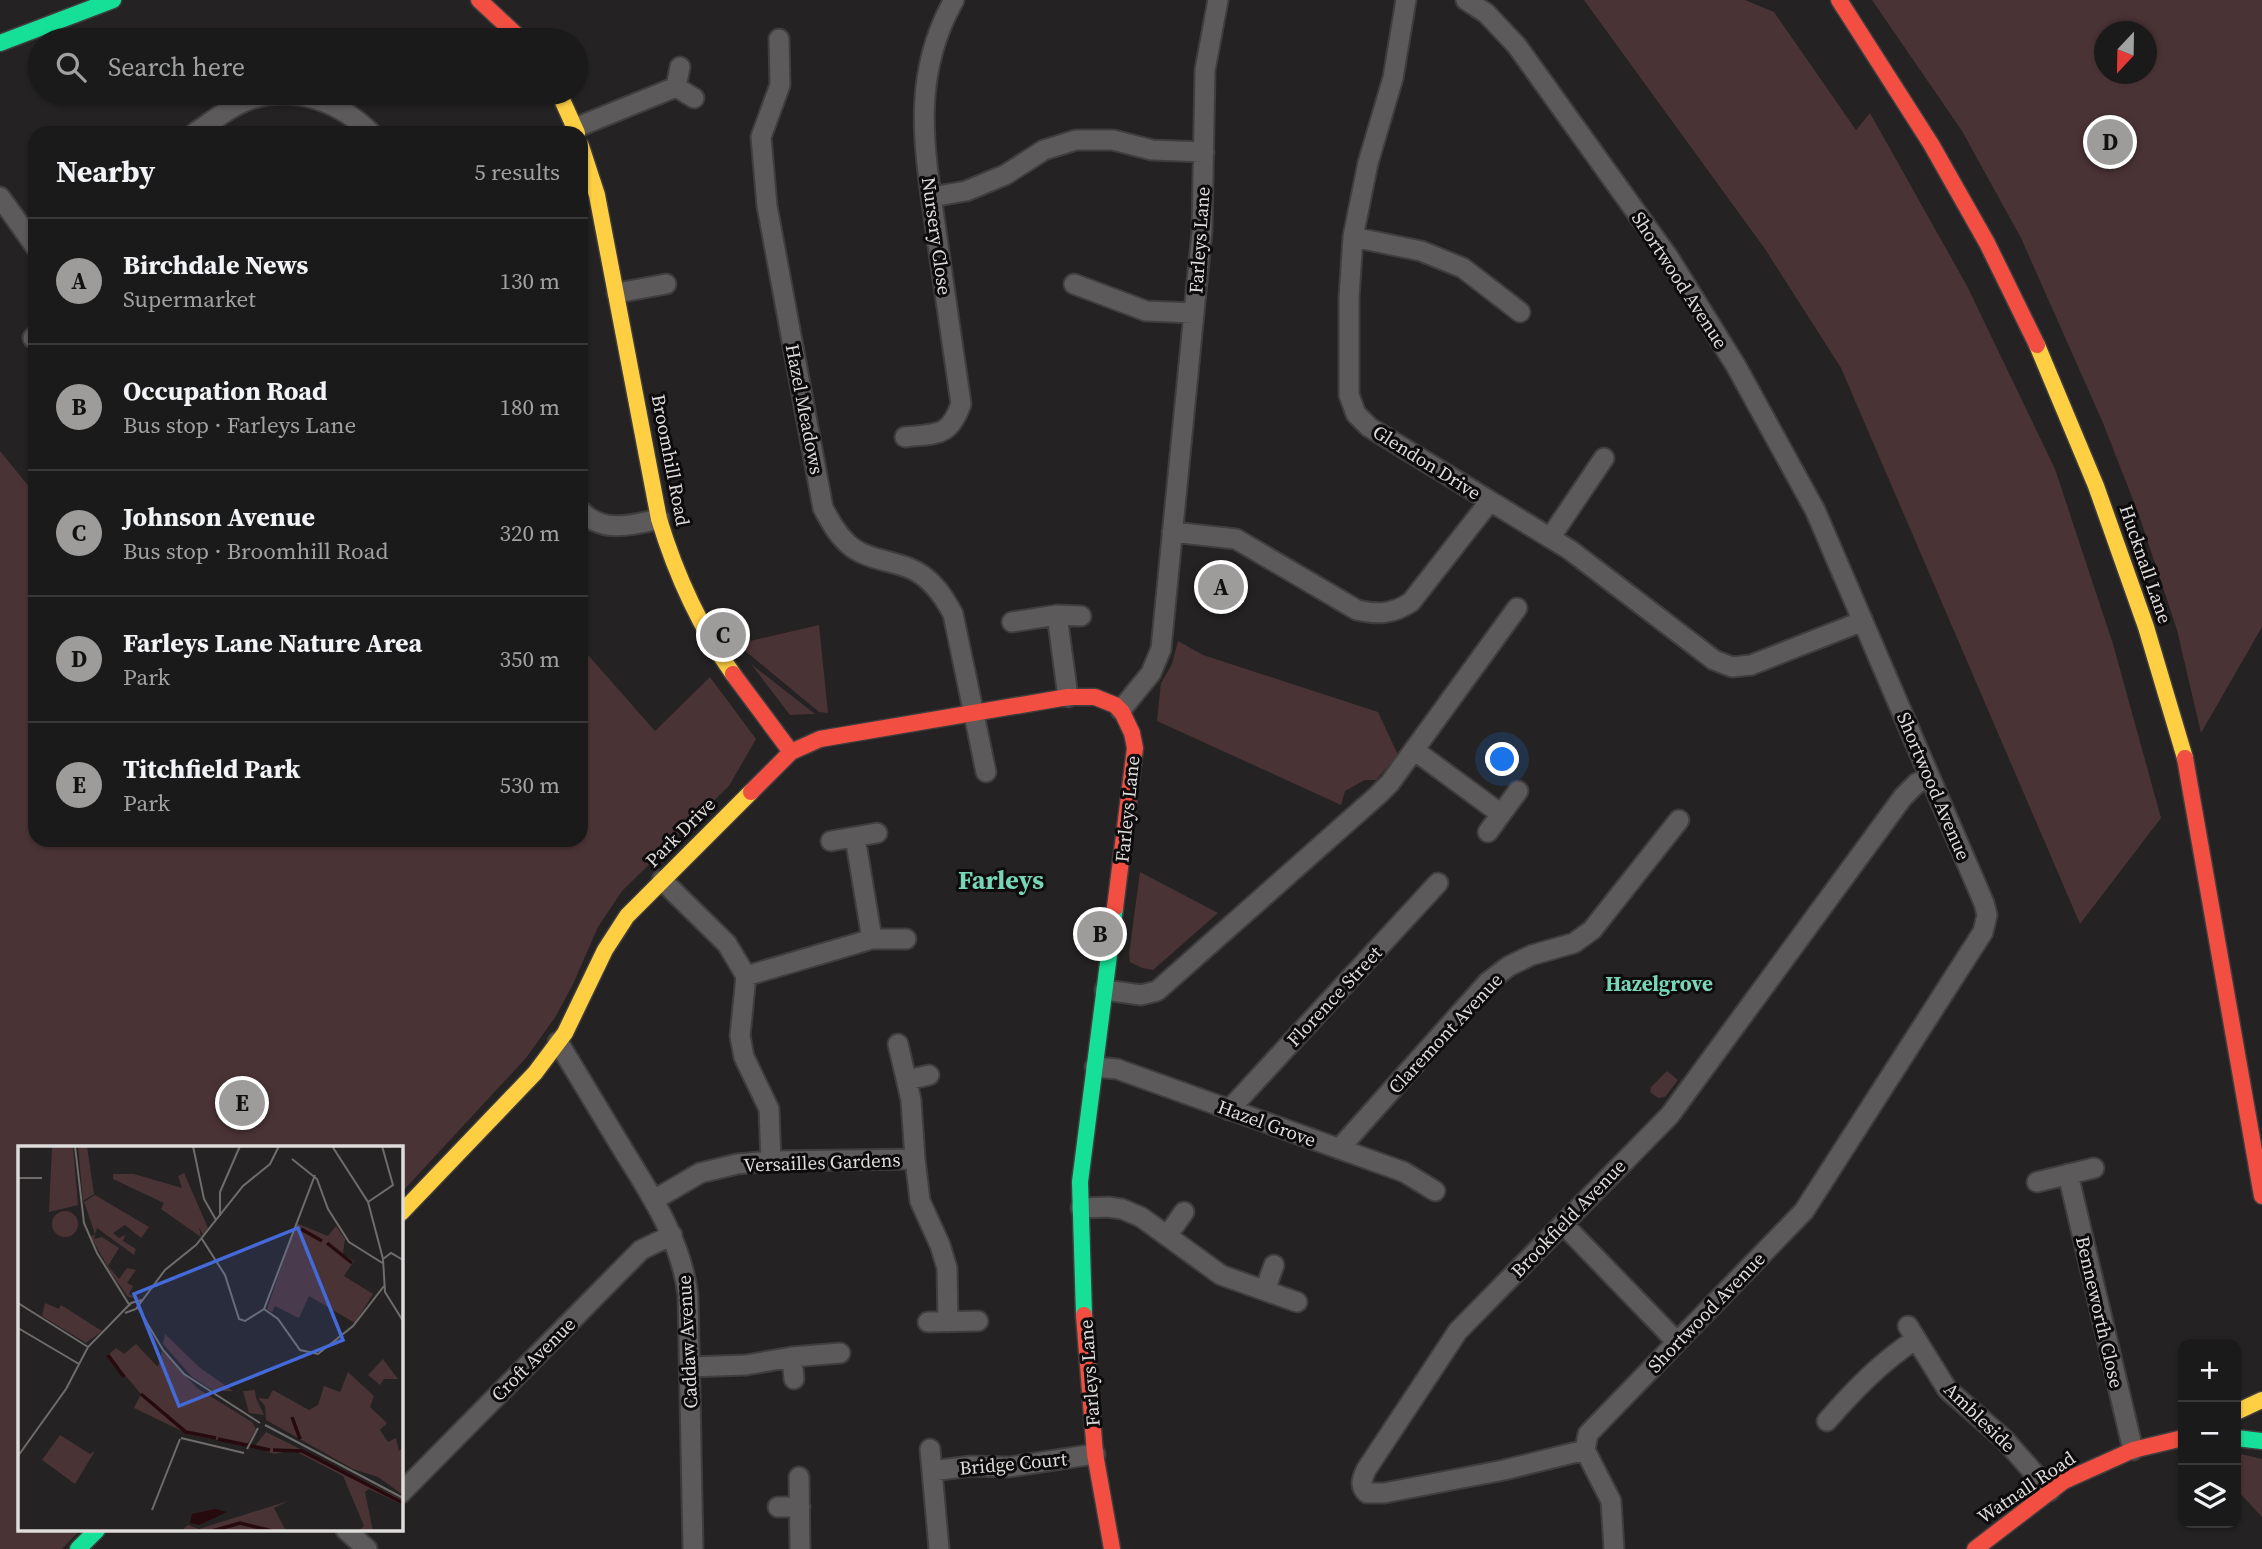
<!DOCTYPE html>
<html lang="en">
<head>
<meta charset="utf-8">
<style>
  body { margin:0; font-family:"Source Serif 4",serif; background:#282727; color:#f1f3f6 }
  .controls { position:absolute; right:21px; bottom:21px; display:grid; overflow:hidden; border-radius:14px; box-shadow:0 2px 5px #0004 }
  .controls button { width:63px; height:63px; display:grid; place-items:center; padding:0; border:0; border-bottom:2px solid #393839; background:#1b1a1a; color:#f1f3f6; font:35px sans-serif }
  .compass { position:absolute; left:2094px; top:21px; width:63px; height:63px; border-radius:50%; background:#1b1a1a; box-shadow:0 2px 5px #0004; rotate:202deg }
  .you { position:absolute; left:1503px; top:760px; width:24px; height:24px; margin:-18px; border:5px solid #fff; border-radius:50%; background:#1a73e8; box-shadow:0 0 0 10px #1a73e833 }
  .badge { display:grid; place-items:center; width:46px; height:46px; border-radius:50%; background:#9e9b9b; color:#111; font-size:23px; font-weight:700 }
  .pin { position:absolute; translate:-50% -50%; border:4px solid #fff; box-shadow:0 2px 7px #0006 }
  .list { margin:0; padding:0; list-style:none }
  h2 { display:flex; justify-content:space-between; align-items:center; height:91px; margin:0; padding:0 28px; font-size:30px }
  h2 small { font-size:23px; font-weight:400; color:#a0a1a2 }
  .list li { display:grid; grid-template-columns:46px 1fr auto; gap:21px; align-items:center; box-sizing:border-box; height:126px; padding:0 28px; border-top:2px solid #393839 }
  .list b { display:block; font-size:26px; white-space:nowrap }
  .list p { margin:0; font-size:23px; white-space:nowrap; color:#a0a1a2 }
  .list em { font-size:23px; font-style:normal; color:#a0a1a2 }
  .icon { flex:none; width:38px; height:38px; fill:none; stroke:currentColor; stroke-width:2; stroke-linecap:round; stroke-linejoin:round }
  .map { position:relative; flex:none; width:2262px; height:1549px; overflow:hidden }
  .search { position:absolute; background:#1b1a1a; box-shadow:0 2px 5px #0004; left:28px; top:28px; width:560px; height:77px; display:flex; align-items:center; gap:18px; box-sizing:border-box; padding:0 24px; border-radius:38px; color:#a0a1a2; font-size:26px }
  .panel { position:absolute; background:#1b1a1a; box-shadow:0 2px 5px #0004; left:28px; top:126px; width:560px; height:721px; border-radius:21px }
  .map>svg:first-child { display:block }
  .green { fill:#4a3335; fill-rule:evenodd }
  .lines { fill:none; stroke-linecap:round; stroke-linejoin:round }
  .street-casing { stroke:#3f3d3e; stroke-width:23 }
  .fast-casing { stroke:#3f3d3e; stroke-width:19 }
  .slow-casing { stroke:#3f3d3e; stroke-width:19 }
  .jam-casing { stroke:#3f3d3e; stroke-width:19 }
  .street { stroke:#5c5a5a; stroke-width:19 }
  .fast { stroke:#16e098; stroke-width:16 }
  .slow { stroke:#ffcf43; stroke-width:16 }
  .jam { stroke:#f24e42; stroke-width:16 }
  .labels { text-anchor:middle; stroke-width:6; stroke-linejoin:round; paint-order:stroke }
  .street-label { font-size:19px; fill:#dfdcdc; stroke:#0d0b0b }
  .neighbourhood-label { font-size:21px; font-weight:bold; fill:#78d5b7; stroke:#0d0b0b }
  .district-label { font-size:26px; font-weight:bold; fill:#78d5b7; stroke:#0d0b0b }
  .inset-river { fill:none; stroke:#260a0e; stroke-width:3.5 }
  .inset-road { fill:none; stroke:#6f6c6c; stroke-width:2 }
  .view { fill:#446ad9; fill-opacity:0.15; stroke:#446ad9; stroke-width:3.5 }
  .inset-edge { fill:none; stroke:#dfdcdc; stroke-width:3.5 }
</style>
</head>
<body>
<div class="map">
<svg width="2262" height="1549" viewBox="0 0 2262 1549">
  <rect width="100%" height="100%" fill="#242222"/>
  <!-- green -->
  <path class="green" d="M 1584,0 L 1745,0 L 1774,12 L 1856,130 L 1870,113 L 1967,286 L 2055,469 L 2113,644 L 2161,818 L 2080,924 L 1841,368 L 1765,249 Z
    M 1872,0 L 2262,0 L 2262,627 L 2201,733 L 2177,630 L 2139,515 L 2103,423 L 2021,238 L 1962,131 ZM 2104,32 L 2146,32 L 2146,74 L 2104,74 Z
    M 0,451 L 35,494 L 35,840 L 581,840 L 581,647 L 655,731 L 710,677 L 756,739 L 729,786 L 622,891 L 598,927 L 573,984 L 556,1016 L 526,1058 L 401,1193 L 401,1148 L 19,1148 L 19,1530 L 80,1530 L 62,1549 L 0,1549 Z
    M 819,625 L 828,713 L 819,712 L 737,644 Z
    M 1178,641 L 1203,655 L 1378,712 L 1398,755 L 1376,780 L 1365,780 L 1345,791 L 1341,805 L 1157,721 L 1161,683 L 1172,664 Z
    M 751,664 L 815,714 L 790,715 Z
    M 1140,872 L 1218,913 L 1153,970 L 1142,968 L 1130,962 L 1129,954 Z
    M 1667,1071 L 1678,1080 L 1665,1097 L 1658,1098 L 1650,1092 L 1651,1087 Z
    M 2236,1453 L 2262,1459 L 2262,1517 L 2236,1489 Z"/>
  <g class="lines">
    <defs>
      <path id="street" d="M 1406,0 L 1393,78 L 1368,163 L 1353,237 L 1349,298 L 1349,395 L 1356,414 L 1369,427 L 1570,550 L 1714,660 L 1732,667 L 1751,665 L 1863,621
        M 1466,0 L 1486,13 L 1517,46 L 1669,258 L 1736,366 L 1815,510 L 1984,903 L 1987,915 L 1983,932 L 1804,1211 L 1588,1434 L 1585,1450 L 1611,1501 L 1614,1549
        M 779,39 L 780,85 L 761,137 L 767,206 L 823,508 C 830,521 837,534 848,544 C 864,559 889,560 909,568 C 930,576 943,595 953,614 L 986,772
        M 680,67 L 676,87 L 694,98
        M 575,128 L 676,87
        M 195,133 C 213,121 230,106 251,99 C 295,85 340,102 371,133
        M 0,197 L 35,246
        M 932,197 L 966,191 L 1005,175 L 1044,150 L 1076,140 L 1113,140 L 1152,150 L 1204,152
        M 1353,237 L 1421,251 L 1463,268 L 1520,312
        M 1074,284 L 1146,311 L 1194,313
        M 617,293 L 666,284
        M 33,338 L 35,336
        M 905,437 C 937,433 949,438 961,404 C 953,351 946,298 938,245 C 926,157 908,81 954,0
        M 581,511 C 603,534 632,525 659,519
        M 1172,532 L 1236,539 L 1357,610 C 1378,615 1393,614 1411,602 L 1490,501
        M 1550,538 L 1604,458
        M 1057,615 L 1068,697
        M 1012,622 L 1057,615 L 1081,616
        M 1121,710 L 1151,673 L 1161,649 L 1202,231 L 1205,70 L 1218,0
        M 1414,750 L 1501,814
        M 1488,832 L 1518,791
        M 831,841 L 877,833
        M 662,880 L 727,944 L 746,976 L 740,1036 L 744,1057 L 769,1109 L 771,1161
        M 872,939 L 906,939
        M 746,976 L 872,939 L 855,837
        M 1105,990 L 1141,995 L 1157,991 L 1378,795 L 1390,783 L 1517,608
        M 558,1042 C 580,1079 603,1116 625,1153 C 653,1198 681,1241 688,1295 L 693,1549
        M 1095,1067 L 1117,1069 L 1404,1172 L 1435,1191
        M 907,1080 L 929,1075
        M 1229,1110 L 1438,883
        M 1339,1149 L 1488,982 L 1509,966 L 1532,955 L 1574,943 L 1592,930 L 1679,820
        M 915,1159 L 920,1201 L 940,1245 L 947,1268 L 948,1322
        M 2068,1174 L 2133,1450
        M 2037,1182 L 2094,1168
        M 654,1200 L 700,1173 L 737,1164 L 771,1161 L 915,1159 L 911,1100 L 898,1044
        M 1081,1208 L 1108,1207 L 1122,1209 L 1141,1217 L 1221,1275 L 1297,1302
        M 1563,1224 L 1677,1342
        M 1167,1236 L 1184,1212
        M 1265,1290 L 1274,1265
        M 928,1322 L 978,1321
        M 1908,1326 L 1947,1389 L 2005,1440 L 2050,1491
        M 792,1357 L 794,1379
        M 689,1367 L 746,1365 L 792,1357 L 840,1353
        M 1827,1421 C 1854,1390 1881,1362 1916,1339
        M 930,1449 L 939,1549
        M 1585,1450 L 1504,1470 L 1384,1493 L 1367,1493 C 1359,1486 1362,1479 1366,1470 L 1458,1331 L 1670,1115 L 1903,797 L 1917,783 L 1930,777
        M 932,1471 L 971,1466 L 1009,1467 L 1095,1454
        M 799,1477 L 800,1549
        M 401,1493 L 641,1250 L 672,1235
        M 778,1507 L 800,1507
        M 346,1530 L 367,1549"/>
      <path id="fast" d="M 0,43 L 113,0
        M 1084,1315 L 1080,1182 L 1115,908
        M 2236,1438 L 2262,1441
        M 78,1549 L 97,1530"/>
      <path id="slow" d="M 559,93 L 577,133
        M 581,146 L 597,195 L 659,519 C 676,575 699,626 733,674
        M 2037,345 L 2096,486 L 2146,627 L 2185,758
        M 401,1213 L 535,1073 L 565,1033 L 605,950 L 627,916 L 751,792
        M 2236,1412 L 2262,1400"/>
      <path id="jam" d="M 479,0 L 522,40
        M 1839,0 L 1931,144 L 1987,243 L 2037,345
        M 733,674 L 791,752
        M 2185,758 L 2262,1196
        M 751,792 L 791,752 L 820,739 L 1068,697 L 1095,697 L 1115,705 L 1122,712 L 1132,733 L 1135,748 L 1115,908
        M 1084,1315 L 1095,1454 L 1112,1549
        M 1975,1549 L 2064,1481 L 2133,1450 L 2183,1438"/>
    </defs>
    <!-- street casing -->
    <use href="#street" class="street-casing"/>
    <!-- fast casing -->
    <use href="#fast" class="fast-casing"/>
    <!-- slow casing -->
    <use href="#slow" class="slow-casing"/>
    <!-- jam casing -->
    <use href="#jam" class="jam-casing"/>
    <!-- street -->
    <use href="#street" class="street"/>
    <!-- fast -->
    <use href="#fast" class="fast"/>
    <!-- slow -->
    <use href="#slow" class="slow"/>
    <!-- jam -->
    <use href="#jam" class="jam"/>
  </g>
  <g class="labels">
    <!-- street labels -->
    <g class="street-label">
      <text transform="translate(937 236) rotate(82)" y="7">Nursery Close</text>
      <text transform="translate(1199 240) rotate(-86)" y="7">Farleys Lane</text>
      <text transform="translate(1680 280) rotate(57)" y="7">Shortwood Avenue</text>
      <text transform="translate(805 409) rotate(79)" y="7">Hazel Meadows</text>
      <text transform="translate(671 460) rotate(79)" y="7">Broomhill Road</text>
      <text transform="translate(1427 462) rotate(32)" y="7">Glendon Drive</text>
      <text transform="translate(2146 564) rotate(71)" y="7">Hucknall Lane</text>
      <text transform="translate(1934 786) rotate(67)" y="7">Shortwood Avenue</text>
      <text transform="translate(1127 809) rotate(-84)" y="7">Farleys Lane</text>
      <text transform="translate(680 832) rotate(-45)" y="7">Park Drive</text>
      <text transform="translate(1334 996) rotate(-47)" y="7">Florence Street</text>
      <text transform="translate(1445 1033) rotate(-47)" y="7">Claremont Avenue</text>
      <text transform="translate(1267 1123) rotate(20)" y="7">Hazel Grove</text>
      <text transform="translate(822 1162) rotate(-2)" y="7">Versailles Gardens</text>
      <text transform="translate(1568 1218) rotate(-46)" y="7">Brookfield Avenue</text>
      <text transform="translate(1706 1312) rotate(-46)" y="7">Shortwood Avenue</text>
      <text transform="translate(2100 1312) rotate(77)" y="7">Benneworth Close</text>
      <text transform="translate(687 1342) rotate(-93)" y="7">Caddaw Avenue</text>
      <text transform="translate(533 1359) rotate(-45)" y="7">Croft Avenue</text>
      <text transform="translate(1089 1373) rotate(-94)" y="7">Farleys Lane</text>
      <text transform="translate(1980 1417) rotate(44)" y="7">Ambleside</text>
      <text transform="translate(1013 1463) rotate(-5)" y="7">Bridge Court</text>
      <text transform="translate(2026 1487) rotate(-34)" y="7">Watnall Road</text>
    </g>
    <!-- neighbourhood labels -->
    <g class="neighbourhood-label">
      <text x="1659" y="991">Hazelgrove</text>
    </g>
    <!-- district labels -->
    <g class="district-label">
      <text x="1001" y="889">Farleys</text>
    </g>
  </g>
  <!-- overview -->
  <g transform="translate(18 1146)">
    <rect width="385" height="385" fill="#242222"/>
    <path d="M 34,0 L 55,0 L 60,59 L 31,66 ZM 60,0 L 69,0 L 76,48 L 65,55 ZM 166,27 L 190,82 L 185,89 L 181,81 L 183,91 L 143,63 L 146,57 L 95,33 L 95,28 L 116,28 L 164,42 L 160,30 ZM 77,49 L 131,81 L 123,92 L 107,79 L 95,87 L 101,92 L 107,89 L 105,95 L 118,103 L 116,109 L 79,82 L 76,93 L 84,91 L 101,102 L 90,120 L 101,133 L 109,122 L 118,124 L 109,137 L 115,140 L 111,148 L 123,153 L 110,151 L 93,127 L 73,91 L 77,88 L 66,56 ZM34 78a13 13 0 1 1 26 0a13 13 0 1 1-26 0ZM 278,77 L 310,90 L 318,80 L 327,93 L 325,108 L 336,115 L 326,130 L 355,148 L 337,177 L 291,150 L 281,172 L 257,160 L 254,166 L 249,163 ZM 27,157 L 41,163 L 43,159 L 84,185 L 68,197 L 24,170 ZM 147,188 L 181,221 L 215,245 L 196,245 L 174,231 L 145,198 ZM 118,198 L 140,221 L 144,205 L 179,242 L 234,276 L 238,283 L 229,299 L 172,289 L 116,262 L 123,248 L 90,209 L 98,202 L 106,208 ZM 365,213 L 380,233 L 366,233 L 362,239 L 350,229 ZM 330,226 L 356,250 L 352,261 L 369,277 L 362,284 L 370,296 L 378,292 L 381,305 L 385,301 L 385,349 L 360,331 L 335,323 L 248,274 L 247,260 L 240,252 L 250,253 L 255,244 L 291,264 L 300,259 L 306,240 L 322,246 ZM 237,244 L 238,252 L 246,269 L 231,267 L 225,245 ZM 248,286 L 385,354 L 385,359 L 351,343 L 347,346 L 355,385 L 340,385 L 346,380 L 325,330 L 275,304 L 256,308 L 236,301 ZM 42,289 L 72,308 L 77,305 L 57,338 L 24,314 ZM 270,355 L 256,362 L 268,385 L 163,385 L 170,379 L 181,383 Z" fill="#4a3335"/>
    <path d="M 197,363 L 209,366 L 181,379 L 172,377 L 174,368 Z" fill="#260a0e"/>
    <path class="inset-river" d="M 283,83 L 304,95M 309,97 L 334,117M 90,209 L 106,231M 123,248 L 168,286 L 198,292M 274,271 L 282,293M 200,293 L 252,304M 255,304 L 284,305 L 385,357M 194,385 L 222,377 L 254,385"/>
    <path class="inset-road" d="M 57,0 L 66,77 L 79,107 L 112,160M 175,0 L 186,53 L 198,74M 314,0 L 350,56 L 365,113 L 367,146 L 385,175M 274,13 L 299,33 L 310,63 L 331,96 L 366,118M 0,32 L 24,32M 350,56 L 375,39 L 364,0M 202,70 L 202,46 L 222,0M 184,93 L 207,129 L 221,173 L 227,175 L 246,163 L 297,29M 365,113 L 373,107 L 385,114M 0,157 L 70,201M 119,160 L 145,204 L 166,228 L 242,277M 246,163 L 260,173 L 282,204 L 300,208 L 335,180 L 366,140M 107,167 L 118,163 L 147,124 L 178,99 L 225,40 L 252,18 L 261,0M 0,182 L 61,218M 247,279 L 385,352M 163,292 L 226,307M 229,303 L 240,282M 0,310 L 48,243 L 70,201 L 113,157 L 124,154M 134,364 L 162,293"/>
    <path class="view" d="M 280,82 L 325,194 L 161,260 L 116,148 Z"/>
    <rect width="385" height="385" class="inset-edge"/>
  </g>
</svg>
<div class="controls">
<button>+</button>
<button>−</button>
<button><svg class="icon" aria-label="layers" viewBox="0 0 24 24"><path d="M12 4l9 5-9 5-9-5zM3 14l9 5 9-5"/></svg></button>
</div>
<svg class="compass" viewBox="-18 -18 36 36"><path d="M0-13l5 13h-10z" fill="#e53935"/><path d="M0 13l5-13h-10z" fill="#a0a1a2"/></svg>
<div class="you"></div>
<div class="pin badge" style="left:1221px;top:587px">A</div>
<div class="pin badge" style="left:1100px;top:934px">B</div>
<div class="pin badge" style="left:723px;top:635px">C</div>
<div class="pin badge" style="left:2110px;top:142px">D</div>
<div class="pin badge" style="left:242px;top:1103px">E</div>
<div class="search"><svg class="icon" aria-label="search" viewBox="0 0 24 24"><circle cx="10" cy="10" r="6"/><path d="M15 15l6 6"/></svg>Search here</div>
<section class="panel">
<h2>Nearby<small>5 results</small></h2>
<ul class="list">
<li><span class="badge">A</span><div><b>Birchdale News</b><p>Supermarket</p></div><em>130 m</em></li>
<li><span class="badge">B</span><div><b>Occupation Road</b><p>Bus stop · Farleys Lane</p></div><em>180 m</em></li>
<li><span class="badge">C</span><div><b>Johnson Avenue</b><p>Bus stop · Broomhill Road</p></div><em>320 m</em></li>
<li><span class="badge">D</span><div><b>Farleys Lane Nature Area</b><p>Park</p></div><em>350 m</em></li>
<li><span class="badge">E</span><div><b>Titchfield Park</b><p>Park</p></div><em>530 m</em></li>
</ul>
</section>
</div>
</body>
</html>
